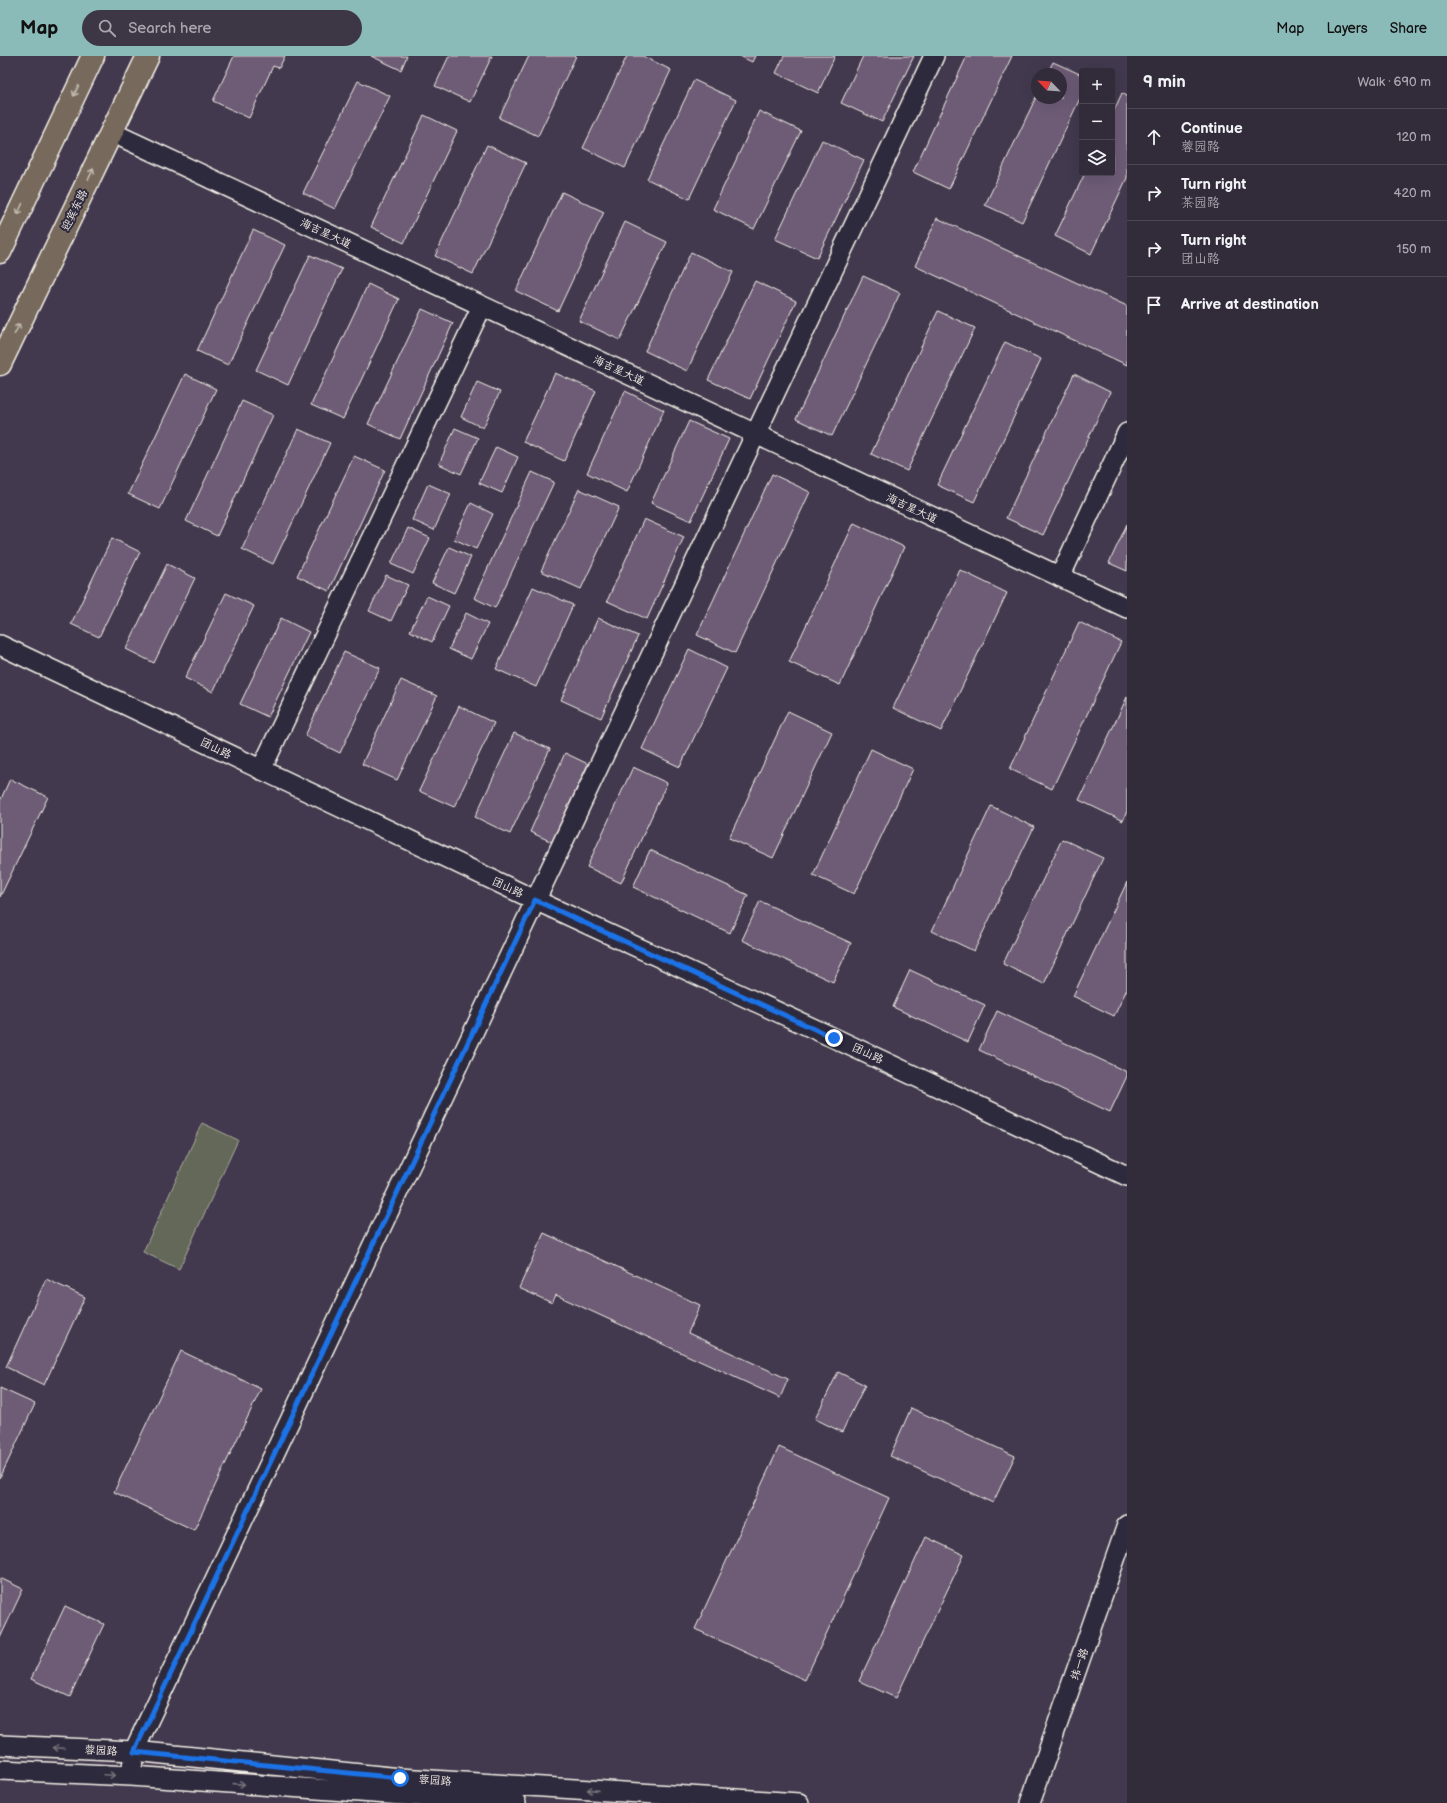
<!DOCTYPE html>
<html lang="en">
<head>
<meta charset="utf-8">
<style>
  body { margin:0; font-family:"Balsamiq Sans","LXGW WenKai TC",sans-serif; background:#3d3745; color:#f1f3f6 }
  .controls { position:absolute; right:12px; top:12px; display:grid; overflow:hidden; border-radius:4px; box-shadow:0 4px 16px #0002 }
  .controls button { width:36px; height:36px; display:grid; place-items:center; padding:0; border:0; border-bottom:1px solid #4d4754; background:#322b3a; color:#f1f3f6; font:20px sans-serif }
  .compass { position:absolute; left:1031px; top:12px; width:36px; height:36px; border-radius:50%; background:#322b3a; box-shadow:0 4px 16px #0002; rotate:295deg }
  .stop { position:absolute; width:12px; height:12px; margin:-9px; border:3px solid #1a73e8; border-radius:50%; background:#fff }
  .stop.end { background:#1a73e8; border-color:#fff; box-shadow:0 1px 4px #0008 }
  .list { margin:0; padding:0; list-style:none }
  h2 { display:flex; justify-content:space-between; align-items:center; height:52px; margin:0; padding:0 16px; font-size:17px }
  h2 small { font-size:13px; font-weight:400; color:#a8a7af }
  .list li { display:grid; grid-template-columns:26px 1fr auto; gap:12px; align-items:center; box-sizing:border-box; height:56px; padding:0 16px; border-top:1px solid #4d4754 }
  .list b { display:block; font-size:15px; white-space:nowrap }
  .list p { margin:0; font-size:13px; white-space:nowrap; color:#a8a7af }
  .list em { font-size:13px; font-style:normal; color:#a8a7af }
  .icon { flex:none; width:22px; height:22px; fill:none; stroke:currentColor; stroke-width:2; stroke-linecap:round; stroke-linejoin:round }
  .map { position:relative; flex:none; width:1127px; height:1747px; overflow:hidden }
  header { display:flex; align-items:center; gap:24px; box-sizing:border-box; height:56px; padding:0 20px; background:#8bbbb9; color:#111 }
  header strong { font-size:19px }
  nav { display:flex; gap:22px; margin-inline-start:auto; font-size:14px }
  .search { width:280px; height:36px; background:#3d3745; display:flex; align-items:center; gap:10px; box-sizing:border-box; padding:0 14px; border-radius:22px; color:#a8a7af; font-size:15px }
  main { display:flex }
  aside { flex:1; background:#322b3a }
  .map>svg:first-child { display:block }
  .green { fill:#646758; stroke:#acaca0 }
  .building { fill:#6e5c77; stroke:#f4f1e8 }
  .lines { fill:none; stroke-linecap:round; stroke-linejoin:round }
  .minor-casing { stroke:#f4f1e8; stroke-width:22 }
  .highway-casing { stroke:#f4f1e8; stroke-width:25 }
  .minor { stroke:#2f2a3d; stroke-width:19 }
  .highway { stroke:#77695c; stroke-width:22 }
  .oneway { stroke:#c2bbb0 }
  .oneway2 { stroke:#747079 }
  .route { stroke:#1a73e8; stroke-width:5 }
  .labels { text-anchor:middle; stroke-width:4; stroke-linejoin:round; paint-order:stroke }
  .street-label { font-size:11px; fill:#f4f1e8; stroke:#2f2a3d }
</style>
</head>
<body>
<header>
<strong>Map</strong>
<div class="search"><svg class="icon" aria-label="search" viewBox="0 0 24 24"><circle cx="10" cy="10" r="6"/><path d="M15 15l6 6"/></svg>Search here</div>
<nav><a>Map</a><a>Layers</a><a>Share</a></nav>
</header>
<main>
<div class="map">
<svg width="1127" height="1747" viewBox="0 0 1127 1747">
  <rect width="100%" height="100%" fill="#42394e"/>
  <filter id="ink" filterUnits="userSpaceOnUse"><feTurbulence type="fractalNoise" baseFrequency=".025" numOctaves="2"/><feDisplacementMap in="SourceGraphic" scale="8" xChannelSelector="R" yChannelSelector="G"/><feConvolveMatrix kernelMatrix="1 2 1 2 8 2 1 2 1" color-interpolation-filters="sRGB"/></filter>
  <g filter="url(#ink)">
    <!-- green -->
    <path class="green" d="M 202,1067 L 238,1084 L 179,1213 L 143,1196 Z"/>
    <!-- building -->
    <path class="building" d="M 234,0 L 285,0 L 279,12 L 273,10 L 249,62 L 213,45 Z
      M 371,0 L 407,0 L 401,14 Z
      M 449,0 L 492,0 L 470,46 L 435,30 Z
      M 529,0 L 576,0 L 538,80 L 499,62 Z
      M 627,0 L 643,0 L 671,14 L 625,112 L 583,92 Z
      M 740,0 L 755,0 L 752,6 Z
      M 784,0 L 835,0 L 818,37 L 776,17 Z
      M 863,0 L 914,0 L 882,66 L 841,47 Z
      M 967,0 L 1012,0 L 949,133 L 913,116 Z
      M 1053,6 L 1082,19 L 1082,38 L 1022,166 L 985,149 L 1037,39 L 1037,42 L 1061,42 L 1061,18 L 1047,18 Z
      M 694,24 L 736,44 L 689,143 L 647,123 Z
      M 358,25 L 390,40 L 335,153 L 303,137 Z
      M 1122,37 L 1127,40 L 1127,122 L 1091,198 L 1055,180 L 1085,117 L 1112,117 L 1112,59 Z
      M 759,55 L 801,75 L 754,173 L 713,153 Z
      M 424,59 L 457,75 L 404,187 L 371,171 Z
      M 822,84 L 864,104 L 817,202 L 775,183 Z
      M 487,89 L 526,107 L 473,218 L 435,200 Z
      M 562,136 L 604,156 L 558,255 L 516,235 Z
      M 937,162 L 1127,250 L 1127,309 L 915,210 Z
      M 625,166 L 667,186 L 620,284 L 579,265 Z
      M 253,174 L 285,189 L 228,309 L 197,295 Z
      M 691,196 L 733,216 L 687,315 L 645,295 Z
      M 310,199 L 342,213 L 288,329 L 256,314 Z
      M 863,220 L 900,237 L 832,380 L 796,363 Z
      M 755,225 L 796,245 L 750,343 L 708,324 Z
      M 368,228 L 399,243 L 343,363 L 311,349 Z
      M 422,253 L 453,267 L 400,383 L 368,368 Z
      M 938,255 L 975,272 L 907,415 L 871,398 Z
      M 1005,286 L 1041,303 L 974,446 L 937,429 Z
      M 555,317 L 596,335 L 564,405 L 523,386 Z
      M 185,318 L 216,333 L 160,453 L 128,438 Z
      M 1074,318 L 1110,336 L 1043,479 L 1006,462 Z
      M 477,326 L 500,336 L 483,372 L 461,361 Z
      M 625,335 L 664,354 L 627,436 L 587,417 Z
      M 242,345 L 273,359 L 217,480 L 186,465 Z
      M 689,365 L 729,383 L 691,465 L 651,447 Z
      M 455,372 L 478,382 L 461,418 L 439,408 Z
      M 298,373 L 330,387 L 273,508 L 242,493 Z
      M 496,391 L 518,401 L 502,437 L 479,427 Z
      M 354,400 L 385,414 L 329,535 L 297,520 Z
      M 532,416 L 554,426 L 495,552 L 474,542 Z
      M 772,418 L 810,436 L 735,597 L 697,579 Z
      M 428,428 L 451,438 L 434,474 L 412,464 Z
      M 579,433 L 619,451 L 581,533 L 541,515 Z
      M 471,447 L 493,458 L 476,493 L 454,483 Z
      M 644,463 L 684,481 L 647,563 L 607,545 Z
      M 854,467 L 904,491 L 840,629 L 789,606 Z
      M 1127,468 L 1127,515 L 1109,507 Z
      M 408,472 L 430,482 L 413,518 L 391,508 Z
      M 112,482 L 140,496 L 99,581 L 71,568 Z
      M 449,491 L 471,501 L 454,537 L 432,527 Z
      M 167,508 L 195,522 L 154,607 L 126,593 Z
      M 960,514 L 1007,537 L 941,675 L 893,652 Z
      M 386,519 L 408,529 L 391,565 L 369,555 Z
      M 533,531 L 573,549 L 536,631 L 496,613 Z
      M 226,537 L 254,550 L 213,636 L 185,622 Z
      M 427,540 L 449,550 L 432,586 L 410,575 Z
      M 466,557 L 488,568 L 471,603 L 449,593 Z
      M 281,562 L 309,576 L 268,661 L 240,648 Z
      M 598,562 L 638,580 L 601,662 L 561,644 Z
      M 1079,566 L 1121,586 L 1052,733 L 1010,713 Z
      M 689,593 L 727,612 L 680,711 L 642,693 Z
      M 344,596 L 380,612 L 340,697 L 305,680 Z
      M 401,624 L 437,640 L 397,724 L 362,708 Z
      M 1127,641 L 1127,755 L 1123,765 L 1079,744 Z
      M 459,650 L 494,667 L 454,751 L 419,735 Z
      M 788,655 L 832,676 L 773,802 L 729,782 Z
      M 514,677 L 550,693 L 510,778 L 475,761 Z
      M 871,693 L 913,713 L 854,838 L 813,819 Z
      M 565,697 L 588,708 L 552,786 L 530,776 Z
      M 633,711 L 667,727 L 621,827 L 587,811 Z
      M 10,723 L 48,741 L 0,841 L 0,745 Z
      M 991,750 L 1034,771 L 974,895 L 932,875 Z
      M 1062,783 L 1103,802 L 1044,928 L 1003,908 Z
      M 650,794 L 748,839 L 730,877 L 633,831 Z
      M 1127,826 L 1127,933 L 1114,960 L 1073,940 Z
      M 760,845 L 851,887 L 833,926 L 742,884 Z
      M 910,914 L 985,949 L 968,986 L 893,951 Z
      M 997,955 L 1127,1016 L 1127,1020 L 1110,1056 L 979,994 Z
      M 544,1177 L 700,1249 L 688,1277 L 788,1323 L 780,1342 L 556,1239 L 552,1247 L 519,1232 Z
      M 46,1223 L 85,1241 L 44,1329 L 6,1311 Z
      M 181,1295 L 261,1333 L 194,1474 L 114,1436 Z
      M 838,1316 L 865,1329 L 842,1376 L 815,1363 Z
      M 0,1332 L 35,1348 L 0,1422 Z
      M 911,1352 L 1015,1400 L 993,1447 L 890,1400 Z
      M 779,1391 L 889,1442 L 805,1624 L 695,1573 Z
      M 926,1481 L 964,1499 L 896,1642 L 859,1625 Z
      M 0,1522 L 23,1533 L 0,1582 Z
      M 65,1550 L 104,1568 L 70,1641 L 31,1623 Z"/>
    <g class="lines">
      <defs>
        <path id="minor" d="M 111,76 L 1127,552
          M 1060,521 L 1127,377
          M 0,589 L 535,844 L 834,982 L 1127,1120
          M 261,714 L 482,250
          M 0,1689 L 134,1695 L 400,1722 L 799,1747
          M 0,1714 L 131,1720 L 516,1747
          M 131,1720 L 134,1695 L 934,0
          M 1030,1747 L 1127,1469"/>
        <path id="highway" d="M 0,196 L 93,0
          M 0,308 L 148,0"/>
      </defs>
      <!-- minor casing -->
      <use href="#minor" class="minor-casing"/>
      <!-- highway casing -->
      <use href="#highway" class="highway-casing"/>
      <!-- minor -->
      <use href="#minor" class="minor"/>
      <!-- highway -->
      <use href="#highway" class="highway"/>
    </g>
    <!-- one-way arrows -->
    <defs><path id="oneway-shaft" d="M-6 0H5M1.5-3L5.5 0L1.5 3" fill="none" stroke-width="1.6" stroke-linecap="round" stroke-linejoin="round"/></defs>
    <g class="oneway">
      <use href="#oneway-shaft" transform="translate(76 35) rotate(115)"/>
      <use href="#oneway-shaft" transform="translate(91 118) rotate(-64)"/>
      <use href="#oneway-shaft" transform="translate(20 153) rotate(115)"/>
      <use href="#oneway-shaft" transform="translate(17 273) rotate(-64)"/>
    </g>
    <g class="oneway2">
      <use href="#oneway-shaft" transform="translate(59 1692) rotate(-177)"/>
      <use href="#oneway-shaft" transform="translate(109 1719) rotate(3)"/>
      <use href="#oneway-shaft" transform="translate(239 1728) rotate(4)"/>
      <use href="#oneway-shaft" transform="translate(593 1734) rotate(-176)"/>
    </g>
  </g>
  <g class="lines" filter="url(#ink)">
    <!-- route -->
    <path class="route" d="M 400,1722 L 134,1696 L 535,844 L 834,982"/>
  </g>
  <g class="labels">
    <!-- street labels -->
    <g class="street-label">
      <text transform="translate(74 154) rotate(-64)" y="4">迎宾东路</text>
      <text transform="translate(326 177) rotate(25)" y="4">海吉星大道</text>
      <text transform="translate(619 314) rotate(25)" y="4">海吉星大道</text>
      <text transform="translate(912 452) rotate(25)" y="4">海吉星大道</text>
      <text transform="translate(216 692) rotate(26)" y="4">团山路</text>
      <text transform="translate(508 831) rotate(25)" y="4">团山路</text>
      <text transform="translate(868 997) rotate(25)" y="4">团山路</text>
      <text transform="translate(1079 1608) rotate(-71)" y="4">纬一路</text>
      <text transform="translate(101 1694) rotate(3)" y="4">蓉园路</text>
      <text transform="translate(435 1724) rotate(4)" y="4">蓉园路</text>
    </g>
  </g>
</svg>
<div class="controls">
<button>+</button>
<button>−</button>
<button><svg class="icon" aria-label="layers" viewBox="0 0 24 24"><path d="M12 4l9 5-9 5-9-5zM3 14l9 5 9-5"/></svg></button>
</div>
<svg class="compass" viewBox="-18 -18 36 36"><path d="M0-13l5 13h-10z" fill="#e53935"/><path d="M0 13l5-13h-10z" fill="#a8a7af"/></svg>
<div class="stop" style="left:400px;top:1722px"></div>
<div class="stop end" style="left:834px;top:982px"></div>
</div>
<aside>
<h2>9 min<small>Walk · 690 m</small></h2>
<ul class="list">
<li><svg class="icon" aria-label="ahead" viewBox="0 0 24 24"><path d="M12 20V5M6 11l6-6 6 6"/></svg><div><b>Continue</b><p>蓉园路</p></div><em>120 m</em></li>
<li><svg class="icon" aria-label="right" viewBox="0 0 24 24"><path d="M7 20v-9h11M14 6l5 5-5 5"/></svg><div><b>Turn right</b><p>茶园路</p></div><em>420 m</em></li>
<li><svg class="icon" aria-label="right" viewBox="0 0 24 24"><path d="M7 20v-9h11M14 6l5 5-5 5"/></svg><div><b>Turn right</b><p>团山路</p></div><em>150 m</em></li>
<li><svg class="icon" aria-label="arrive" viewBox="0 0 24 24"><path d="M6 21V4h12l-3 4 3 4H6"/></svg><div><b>Arrive at destination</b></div></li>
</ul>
</aside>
</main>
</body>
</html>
